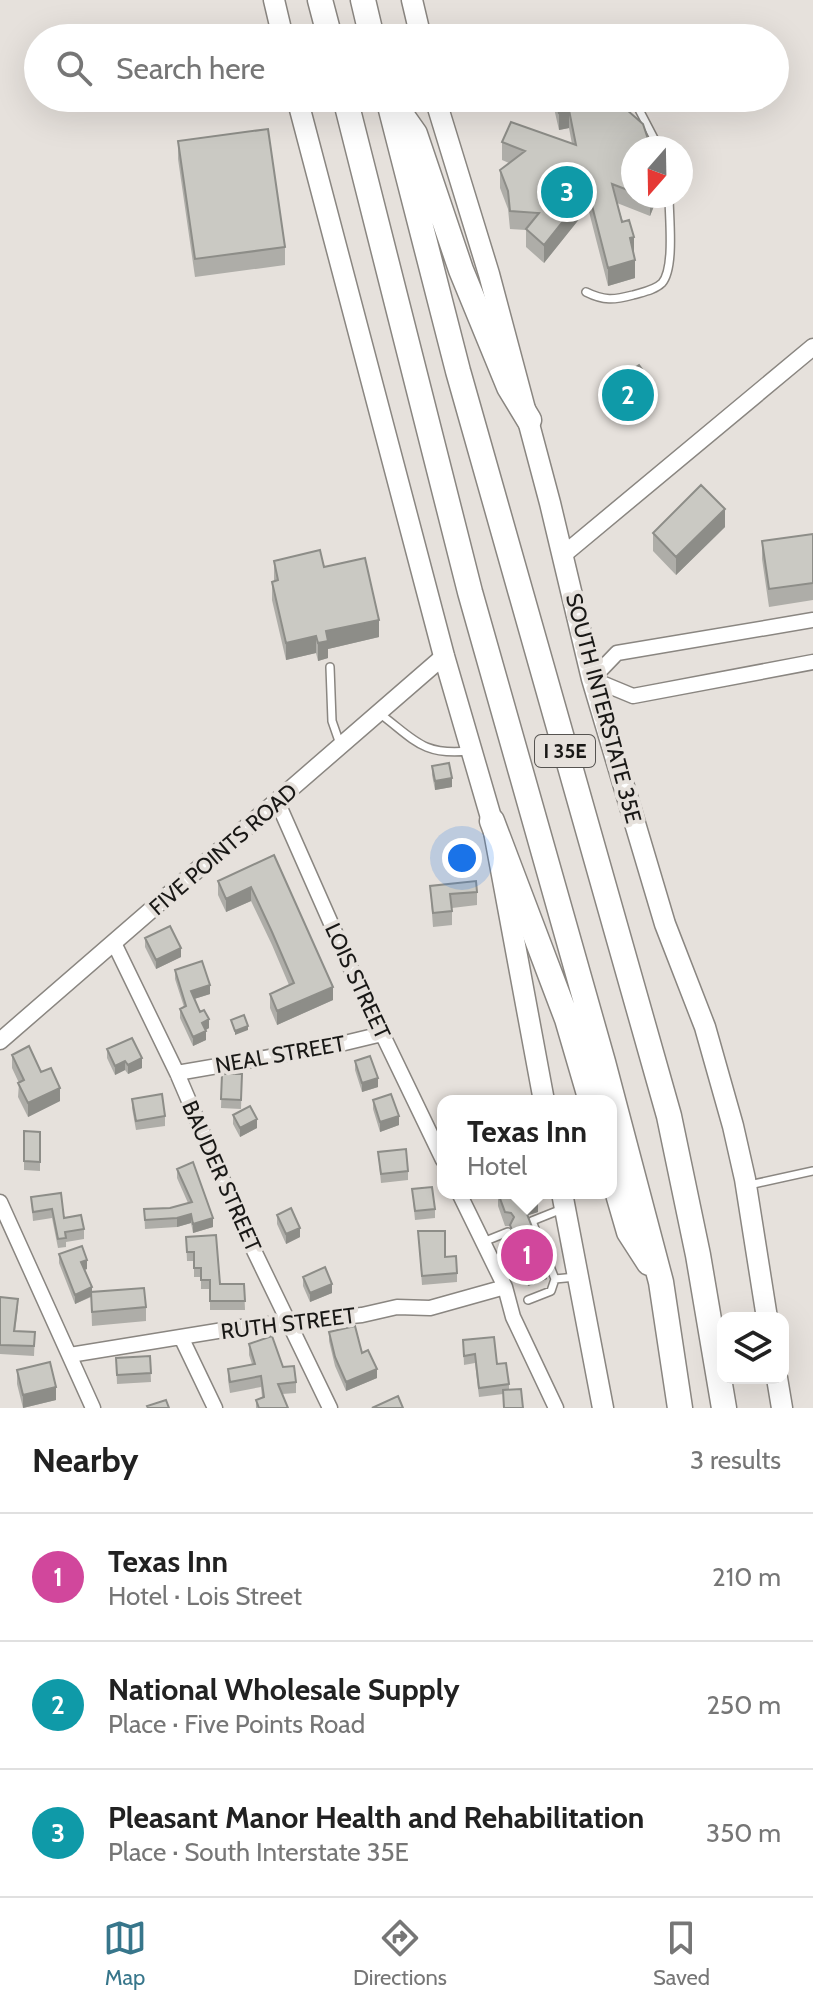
<!DOCTYPE html>
<html lang="en">
<head>
<meta charset="utf-8">
<style>
  body { margin:0; font-family:Cabin,sans-serif; background:#f6f6f6; color:#222 }
  .controls { position:absolute; right:24px; bottom:24px; display:grid; overflow:hidden; border-radius:16px; box-shadow:0 8px 32px #0002 }
  .controls button { width:72px; height:72px; display:grid; place-items:center; padding:0; border:0; border-bottom:2px solid #e0e0e0; background:#fff; color:#222; font:40px sans-serif }
  .compass { position:absolute; left:621px; top:136px; width:72px; height:72px; border-radius:50%; background:#fff; box-shadow:0 8px 32px #0002; rotate:200deg }
  .you { position:absolute; left:462px; top:858px; width:28px; height:28px; margin:-20px; border:6px solid #fff; border-radius:50%; background:#1a73e8; box-shadow:0 0 0 12px #1a73e833 }
  .badge { display:grid; place-items:center; width:52px; height:52px; border-radius:50%; background:#37768b; color:#fff; font-size:26px; font-weight:700 }
  .pin { position:absolute; translate:-50% -50%; border:4px solid #fff; box-shadow:0 2px 8px #0006 }
  .popup { position:absolute; left:437px; top:1095px; width:180px; height:104px; box-sizing:border-box; display:grid; place-content:center; border-radius:16px; background:#fff; filter:drop-shadow(0 2px 6px #0005); font-size:26px; white-space:nowrap; color:#767676 }
  .popup b { font-size:30px; color:#222 }
  .popup::after { content:''; position:absolute; left:50%; top:100%; margin-left:-16px; border:16px solid transparent; border-top-color:#fff }
  .list { margin:0; padding:0; list-style:none }
  h2 { display:flex; justify-content:space-between; align-items:center; height:104px; margin:0; padding:0 32px; font-size:34px }
  h2 small { font-size:26px; font-weight:400; color:#767676 }
  .list li { display:grid; grid-template-columns:52px 1fr auto; gap:24px; align-items:center; box-sizing:border-box; height:128px; padding:0 32px; border-top:2px solid #e0e0e0 }
  .list b { display:block; font-size:30px; white-space:nowrap }
  .list p { margin:0; font-size:26px; white-space:nowrap; color:#767676 }
  .list em { font-size:26px; font-style:normal; color:#767676 }
  .icon { flex:none; width:44px; height:44px; fill:none; stroke:currentColor; stroke-width:2; stroke-linecap:round; stroke-linejoin:round }
  .map { position:relative; flex:none; width:813px; height:1408px; overflow:hidden }
  .search { position:absolute; background:#fff; box-shadow:0 8px 32px #0002; left:24px; right:24px; top:24px; height:88px; display:flex; align-items:center; gap:20px; box-sizing:border-box; padding:0 28px; border-radius:44px; color:#767676; font-size:30px }
  .sheet { height:488px; background:#fff }
  nav { display:flex; justify-content:space-around; align-items:center; box-sizing:border-box; height:112px; border-top:2px solid #e0e0e0; background:#fff; font-size:22px; color:#767676 }
  nav a { display:grid; justify-items:center; gap:4px }
  nav .on { color:#37768b }
  .map>svg:first-child { display:block }
  .lines { fill:none; stroke-linecap:round; stroke-linejoin:round }
  .service-casing { stroke:#8a8681; stroke-width:10 }
  .minor-casing { stroke:#8a8681; stroke-width:17 }
  .tertiary-casing { stroke:#8a8681; stroke-width:19 }
  .secondary-casing { stroke:#8a8681; stroke-width:23 }
  .motorway-casing { stroke:#8a8681; stroke-width:27 }
  .service { stroke:#fff; stroke-width:7 }
  .minor { stroke:#fff; stroke-width:14 }
  .tertiary { stroke:#fff; stroke-width:16 }
  .secondary { stroke:#fff; stroke-width:20 }
  .motorway { stroke:#fff; stroke-width:24 }
  .wall { fill:#aeada8 }
  .shaded-wall { fill:#8d8d88 }
  .building { fill:#cac9c3; stroke:#8d8d88; stroke-width:2 }
  .labels { text-anchor:middle; stroke-width:8; stroke-linejoin:round; paint-order:stroke }
  .shield { fill:#e6e1dc; stroke:#565451; stroke-width:2 }
  .shield-label { font-size:20px; font-weight:bold; fill:#191816 }
  .street-label { font-size:22px; fill:#191816; stroke:#e6e1dc }
</style>
</head>
<body>
<div class="map">
<svg width="813" height="1408" viewBox="0 0 813 1408">
  <rect width="100%" height="100%" fill="#e6e1dc"/>
  <g class="lines">
    <defs>
      <path id="service" d="M 633,98 L 659,148
        M 586,292 C 604,301 614,300 633,295 C 643,292 655,290 662,283 C 675,268 669,217 669,196
        M 330,667 L 332,721 L 340,744
        M 379,713 C 414,739 422,756 469,751
        M 749,1185 L 813,1171
        M 562,1209 L 532,1221 L 555,1279 L 576,1277
        M 483,1242 L 508,1232
        M 528,1300 L 551,1291 L 555,1279"/>
      <path id="minor" d="M 813,620 L 617,653 L 592,679 L 633,696 L 813,662
        M 277,801 L 352,971 L 443,1160
        M 114,943 L 177,1073 L 245,1232 L 330,1408
        M 177,1073 L 328,1047 L 382,1034
        M 459,1193 L 505,1287 L 513,1317 L 556,1408
        M 0,1202 L 93,1408
        M 181,1337 L 215,1408
        M 70,1355 L 248,1326 L 362,1315 L 397,1307 L 430,1308 L 505,1287"/>
      <path id="tertiary" d="M 563,555 L 813,347
        M 0,1041 L 444,656"/>
      <path id="secondary" d="M 274,0 L 283,38
        M 412,0 L 421,38
        M 297,98 L 444,656 L 492,821 L 544,1101
        M 435,98 L 489,274 L 550,503 L 592,679 L 665,924 L 705,1027 L 733,1126 L 745,1179 L 767,1318
        M 562,1193 L 603,1408
        M 777,1378 L 782,1408"/>
      <path id="motorway" d="M 320,0 L 330,38
        M 363,0 L 372,38
        M 345,98 L 470,592 L 603,1062 L 661,1282 L 680,1408
        M 388,98 L 458,371 L 669,1116 L 698,1255 L 724,1408
        M 396,107 L 415,134 L 461,270 L 509,387 L 529,420
        M 492,821 L 567,1019 L 591,1101
        M 611,1170 L 629,1232 L 649,1263"/>
    </defs>
    <!-- service casing -->
    <use href="#service" class="service-casing"/>
    <!-- minor casing -->
    <use href="#minor" class="minor-casing"/>
    <!-- tertiary casing -->
    <use href="#tertiary" class="tertiary-casing"/>
    <!-- secondary casing -->
    <use href="#secondary" class="secondary-casing"/>
    <!-- motorway casing -->
    <use href="#motorway" class="motorway-casing"/>
    <!-- service -->
    <use href="#service" class="service"/>
    <!-- minor -->
    <use href="#minor" class="minor"/>
    <!-- tertiary -->
    <use href="#tertiary" class="tertiary"/>
    <!-- secondary -->
    <use href="#secondary" class="secondary"/>
    <!-- motorway -->
    <use href="#motorway" class="motorway"/>
  </g>
  <!-- wall -->
  <path class="wall" d="M 553,98 L 625,98 L 625,108 L 633,148 L 633,196 L 658,196 L 650,216 L 617,203 L 634,255 L 635,278 L 608,286 L 588,208 L 544,263 L 526,247 L 526,230 L 510,229 L 508,209 L 500,188 L 500,170 L 509,163 L 502,160 L 502,142 L 572,144 L 569,128 L 559,130 L 553,104 Z
    M 178,141 L 285,247 L 285,265 L 195,277 L 178,159 Z
    M 600,391 L 656,394 L 616,420 L 600,395 Z
    M 725,527 L 676,575 L 653,551 L 653,533 Z
    M 813,534 L 813,600 L 769,607 L 762,559 L 762,541 Z
    M 274,561 L 324,567 L 379,637 L 328,649 L 328,658 L 318,661 L 316,653 L 286,660 L 272,600 L 272,582 L 274,581 Z
    M 432,766 L 452,787 L 435,790 L 432,775 Z
    M 274,855 L 333,1000 L 277,1025 L 270,1008 L 270,994 L 289,985 L 272,945 L 251,901 L 226,912 L 218,895 L 218,881 Z
    M 430,886 L 477,892 L 477,905 L 452,908 L 452,925 L 433,927 Z
    M 145,938 L 181,957 L 156,969 L 145,947 Z
    M 175,970 L 210,994 L 194,999 L 209,1028 L 206,1030 L 206,1040 L 193,1046 L 180,1018 L 180,1009 L 184,1007 L 175,979 Z
    M 107,1049 L 142,1068 L 128,1074 L 125,1070 L 115,1075 L 107,1058 Z
    M 12,1055 L 41,1072 L 60,1101 L 28,1117 L 18,1097 L 19,1083 L 12,1068 Z
    M 355,1061 L 378,1087 L 362,1092 L 355,1070 Z
    M 222,1074 L 242,1074 L 241,1109 L 221,1108 Z
    M 132,1099 L 165,1116 L 165,1126 L 136,1130 L 132,1108 Z
    M 373,1100 L 399,1125 L 380,1132 L 373,1109 Z
    M 233,1115 L 257,1128 L 240,1137 L 233,1124 Z
    M 24,1131 L 40,1132 L 40,1171 L 24,1170 Z
    M 378,1152 L 408,1171 L 408,1180 L 381,1183 Z
    M 177,1169 L 213,1227 L 193,1233 L 191,1223 L 177,1227 L 145,1229 L 144,1209 L 170,1208 L 188,1203 L 177,1178 Z
    M 412,1189 L 435,1209 L 435,1218 L 415,1220 Z
    M 61,1193 L 64,1218 L 84,1229 L 84,1239 L 66,1242 L 66,1247 L 58,1248 L 52,1218 L 33,1221 L 31,1197 Z
    M 498,1193 L 538,1212 L 528,1215 L 547,1279 L 528,1286 L 510,1238 L 510,1226 L 505,1226 L 498,1206 Z
    M 277,1215 L 300,1237 L 286,1244 L 277,1224 Z
    M 418,1231 L 445,1257 L 457,1273 L 457,1282 L 422,1285 Z
    M 186,1237 L 220,1284 L 244,1284 L 245,1310 L 210,1310 L 210,1289 L 201,1289 L 201,1277 L 194,1277 L 194,1261 L 187,1261 Z
    M 59,1254 L 87,1269 L 84,1270 L 92,1292 L 146,1307 L 146,1321 L 92,1326 L 91,1297 L 75,1304 L 59,1263 Z
    M 303,1277 L 332,1293 L 310,1302 L 303,1286 Z
    M 0,1297 L 18,1308 L 15,1332 L 35,1332 L 34,1356 L 0,1354 Z
    M 329,1332 L 362,1353 L 377,1378 L 346,1391 L 335,1366 L 329,1341 Z
    M 463,1340 L 497,1364 L 509,1384 L 509,1390 L 523,1408 L 504,1408 L 503,1394 L 479,1397 L 475,1363 L 464,1365 Z
    M 249,1344 L 283,1367 L 296,1382 L 296,1393 L 282,1394 L 288,1408 L 256,1408 L 256,1400 L 262,1397 L 261,1387 L 230,1393 L 228,1380 L 228,1369 L 252,1364 L 249,1355 Z
    M 150,1356 L 151,1382 L 117,1384 L 116,1358 Z
    M 17,1370 L 56,1400 L 23,1408 L 17,1384 Z"/>
  <!-- shaded-wall -->
  <path class="shaded-wall" d="M 623,98 L 625,98 L 625,113 L 619,103 Z
    M 569,110 L 569,128 L 559,130 L 559,113 Z
    M 588,190 L 588,208 L 544,263 L 544,245 Z
    M 651,196 L 658,196 L 650,216 L 650,198 Z
    M 634,237 L 634,255 L 630,238 Z
    M 635,260 L 635,278 L 608,286 L 608,268 Z
    M 656,389 L 656,394 L 616,420 L 616,415 Z
    M 725,509 L 725,527 L 676,575 L 676,557 Z
    M 379,620 L 379,637 L 328,649 L 328,658 L 318,661 L 318,643 L 326,631 Z
    M 316,636 L 316,653 L 286,660 L 286,643 Z
    M 452,778 L 452,787 L 435,790 L 435,781 Z
    M 251,887 L 251,901 L 226,912 L 226,899 Z
    M 181,948 L 181,957 L 156,969 L 156,960 Z
    M 210,985 L 210,994 L 191,1000 L 191,991 Z
    M 333,987 L 333,1000 L 277,1025 L 277,1011 Z
    M 209,1019 L 209,1028 L 202,1032 L 202,1023 Z
    M 248,1026 L 248,1030 L 235,1035 L 235,1031 Z
    M 206,1031 L 206,1040 L 193,1046 L 193,1037 Z
    M 142,1058 L 142,1068 L 128,1074 L 128,1065 Z
    M 125,1061 L 125,1070 L 115,1075 L 115,1066 Z
    M 378,1078 L 378,1087 L 362,1092 L 362,1083 Z
    M 60,1088 L 60,1101 L 28,1117 L 28,1103 Z
    M 399,1116 L 399,1125 L 380,1132 L 380,1122 Z
    M 257,1119 L 257,1128 L 240,1137 L 240,1128 Z
    M 538,1198 L 538,1212 L 523,1217 L 523,1204 Z
    M 191,1214 L 191,1223 L 177,1227 L 177,1218 Z
    M 213,1218 L 213,1227 L 193,1233 L 193,1224 Z
    M 300,1228 L 300,1237 L 286,1244 L 286,1234 Z
    M 87,1260 L 87,1269 L 81,1271 L 81,1262 Z
    M 547,1265 L 547,1279 L 528,1286 L 528,1272 Z
    M 332,1284 L 332,1293 L 310,1302 L 310,1293 Z
    M 92,1287 L 92,1296 L 75,1304 L 75,1295 Z
    M 377,1369 L 377,1378 L 346,1391 L 346,1382 Z
    M 56,1387 L 56,1400 L 23,1408 L 23,1395 Z"/>
  <!-- building -->
  <path class="building" d="M 556,98 L 623,98 L 619,103 L 643,124 L 651,148 L 633,148 L 633,163 L 628,164 L 633,166 L 633,192 L 612,184 L 622,222 L 629,220 L 634,237 L 630,238 L 635,260 L 608,268 L 588,190 L 544,245 L 526,229 L 539,213 L 510,211 L 508,191 L 500,170 L 525,151 L 502,142 L 511,122 L 576,145 L 569,110 L 559,113 Z
    M 268,129 L 285,247 L 195,259 L 178,141 Z
    M 639,365 L 656,389 L 616,415 L 600,391 Z
    M 701,485 L 725,509 L 676,557 L 653,533 Z
    M 813,534 L 813,583 L 769,589 L 762,541 Z
    M 320,550 L 324,567 L 365,558 L 379,620 L 326,631 L 328,641 L 318,643 L 316,636 L 286,643 L 272,582 L 278,580 L 274,561 Z
    M 449,763 L 452,778 L 435,781 L 432,766 Z
    M 274,855 L 333,987 L 277,1011 L 270,994 L 294,983 L 272,932 L 251,887 L 226,899 L 218,881 Z
    M 476,881 L 477,892 L 450,894 L 452,911 L 433,913 L 430,886 Z
    M 170,926 L 181,948 L 156,960 L 145,938 Z
    M 202,961 L 210,985 L 191,991 L 200,1012 L 204,1010 L 209,1019 L 202,1023 L 206,1031 L 193,1037 L 180,1009 L 186,1006 L 175,970 Z
    M 244,1015 L 248,1026 L 235,1031 L 231,1020 Z
    M 132,1038 L 142,1058 L 128,1065 L 125,1061 L 115,1066 L 107,1049 Z
    M 29,1046 L 41,1072 L 51,1068 L 60,1088 L 28,1103 L 18,1083 L 24,1080 L 12,1055 Z
    M 370,1056 L 378,1078 L 362,1083 L 355,1061 Z
    M 222,1074 L 242,1074 L 241,1100 L 221,1099 Z
    M 162,1094 L 165,1116 L 136,1121 L 132,1099 Z
    M 391,1094 L 399,1116 L 380,1122 L 373,1100 Z
    M 250,1106 L 257,1119 L 240,1128 L 233,1115 Z
    M 24,1131 L 40,1132 L 40,1162 L 24,1161 Z
    M 406,1149 L 408,1171 L 381,1174 L 378,1152 Z
    M 193,1162 L 213,1218 L 193,1224 L 191,1214 L 177,1218 L 145,1220 L 144,1209 L 170,1208 L 192,1202 L 177,1169 Z
    M 432,1187 L 435,1209 L 415,1211 L 412,1189 Z
    M 61,1193 L 64,1218 L 81,1215 L 84,1229 L 65,1232 L 66,1238 L 58,1239 L 52,1209 L 33,1212 L 31,1197 Z
    M 498,1193 L 536,1193 L 538,1198 L 523,1204 L 547,1265 L 528,1272 L 510,1225 L 514,1217 L 511,1213 L 505,1212 Z
    M 291,1208 L 300,1228 L 286,1234 L 277,1215 Z
    M 418,1231 L 445,1231 L 445,1257 L 456,1256 L 457,1273 L 422,1276 Z
    M 216,1235 L 220,1284 L 244,1284 L 245,1301 L 210,1301 L 210,1280 L 201,1280 L 201,1268 L 194,1268 L 194,1252 L 187,1252 L 186,1237 Z
    M 82,1246 L 87,1260 L 81,1262 L 92,1287 L 75,1295 L 59,1254 Z
    M 325,1267 L 332,1284 L 310,1293 L 303,1277 Z
    M 144,1288 L 146,1307 L 92,1312 L 91,1292 Z
    M 0,1297 L 18,1299 L 14,1331 L 35,1332 L 34,1346 L 0,1345 Z
    M 355,1326 L 362,1353 L 368,1350 L 377,1369 L 346,1382 L 335,1357 L 329,1332 Z
    M 272,1336 L 283,1367 L 294,1366 L 296,1382 L 278,1384 L 288,1408 L 259,1408 L 256,1400 L 264,1397 L 261,1376 L 230,1382 L 228,1369 L 255,1364 L 249,1344 Z
    M 494,1337 L 497,1364 L 506,1363 L 509,1384 L 479,1388 L 475,1354 L 464,1356 L 463,1340 Z
    M 150,1356 L 151,1373 L 117,1375 L 116,1358 Z
    M 50,1362 L 56,1387 L 23,1395 L 17,1370 Z
    M 521,1389 L 523,1408 L 504,1408 L 503,1390 Z
    M 398,1396 L 403,1408 L 372,1408 Z
    M 166,1400 L 169,1408 L 148,1408 L 147,1406 Z"/>
  <g class="labels">
    <!-- shield labels -->
    <rect class="shield" x="535" y="735" width="60" height="32" rx="6"/>
    <g class="shield-label">
      <text x="565" y="758">I 35E</text>
    </g>
    <!-- street labels -->
    <g class="street-label">
      <text transform="translate(604 708) rotate(75)" y="8">SOUTH INTERSTATE 35E</text>
      <text transform="translate(223 849) rotate(-41)" y="8">FIVE POINTS ROAD</text>
      <text transform="translate(358 981) rotate(65)" y="8">LOIS STREET</text>
      <text transform="translate(280 1054) rotate(-10)" y="8">NEAL STREET</text>
      <text transform="translate(222 1176) rotate(66)" y="8">BAUDER STREET</text>
      <text transform="translate(288 1323) rotate(-7)" y="8">RUTH STREET</text>
    </g>
  </g>
</svg>
<div class="controls">
<button><svg class="icon" aria-label="layers" viewBox="0 0 24 24"><path d="M12 4l9 5-9 5-9-5zM3 14l9 5 9-5"/></svg></button>
</div>
<svg class="compass" viewBox="-18 -18 36 36"><path d="M0-13l5 13h-10z" fill="#e53935"/><path d="M0 13l5-13h-10z" fill="#767676"/></svg>
<div class="you"></div>
<div class="pin badge" style="left:527px;top:1255px;background:#d1479c">1</div>
<div class="popup"><b>Texas Inn</b>Hotel</div>
<div class="pin badge" style="left:628px;top:395px;background:#0f9aa8">2</div>
<div class="pin badge" style="left:567px;top:192px;background:#0f9aa8">3</div>
<div class="search"><svg class="icon" aria-label="search" viewBox="0 0 24 24"><circle cx="10" cy="10" r="6"/><path d="M15 15l6 6"/></svg>Search here</div>
</div>
<section class="sheet">
<h2>Nearby<small>3 results</small></h2>
<ul class="list">
<li><span class="badge" style="background:#d1479c">1</span><div><b>Texas Inn</b><p>Hotel · Lois Street</p></div><em>210 m</em></li>
<li><span class="badge" style="background:#0f9aa8">2</span><div><b>National Wholesale Supply</b><p>Place · Five Points Road</p></div><em>250 m</em></li>
<li><span class="badge" style="background:#0f9aa8">3</span><div><b>Pleasant Manor Health and Rehabilitation</b><p>Place · South Interstate 35E</p></div><em>350 m</em></li>
</ul>
</section>
<nav>
<a class="on"><svg class="icon" aria-label="map" viewBox="0 0 24 24"><path d="M3 6l6-2 6 2 6-2v14l-6 2-6-2-6 2zM9 4v14M15 6v14"/></svg>Map</a>
<a><svg class="icon" aria-label="directions" viewBox="0 0 24 24"><path d="M12 3l9 9-9 9-9-9zM9 14v-3h6M13 9l2 2-2 2"/></svg>Directions</a>
<a><svg class="icon" aria-label="saved" viewBox="0 0 24 24"><path d="M7 4h10v16l-5-4-5 4z"/></svg>Saved</a>
</nav>
</body>
</html>
